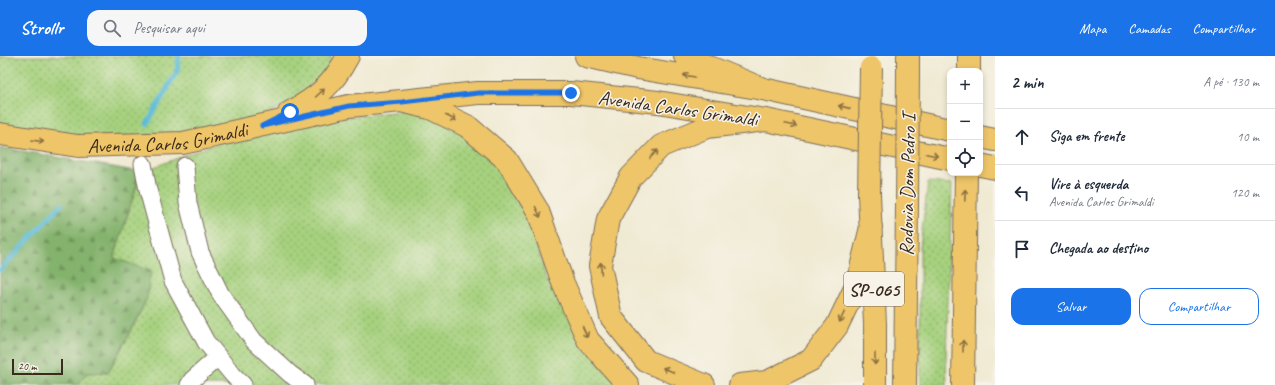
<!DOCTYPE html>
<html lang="pt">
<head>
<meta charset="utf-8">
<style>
  body { margin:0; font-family:Caveat,sans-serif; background:#f6f6f7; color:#1f2937 }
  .controls { position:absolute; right:12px; top:12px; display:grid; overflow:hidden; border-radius:8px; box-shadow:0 2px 6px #0003 }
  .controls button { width:36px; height:36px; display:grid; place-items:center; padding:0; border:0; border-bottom:1px solid #e0e1e3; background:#fff; color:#1f2937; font:20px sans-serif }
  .scale { position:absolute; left:12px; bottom:10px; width:51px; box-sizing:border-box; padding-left:4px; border:2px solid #3b2a1e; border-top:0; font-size:11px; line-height:14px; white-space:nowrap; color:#3b2a1e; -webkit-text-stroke:3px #f7f3e8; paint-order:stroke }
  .stop { position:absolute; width:12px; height:12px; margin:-9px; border:3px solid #1a73e8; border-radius:50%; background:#fff }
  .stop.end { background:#1a73e8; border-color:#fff; box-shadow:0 1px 4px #0008 }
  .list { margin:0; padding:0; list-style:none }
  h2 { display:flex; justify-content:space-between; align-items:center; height:52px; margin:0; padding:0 16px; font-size:17px }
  h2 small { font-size:13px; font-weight:400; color:#747a83 }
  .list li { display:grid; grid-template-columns:26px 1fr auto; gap:12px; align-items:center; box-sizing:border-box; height:56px; padding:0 16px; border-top:1px solid #e0e1e3 }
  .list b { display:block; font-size:15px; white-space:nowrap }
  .list p { margin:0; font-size:13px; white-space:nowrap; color:#747a83 }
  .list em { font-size:13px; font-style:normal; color:#747a83 }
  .actions { display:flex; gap:8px; padding:12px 16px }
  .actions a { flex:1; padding:9px 0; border:1px solid #1a73e8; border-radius:12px; text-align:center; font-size:14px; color:#1a73e8 }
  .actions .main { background:#1a73e8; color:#fff }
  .icon { flex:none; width:22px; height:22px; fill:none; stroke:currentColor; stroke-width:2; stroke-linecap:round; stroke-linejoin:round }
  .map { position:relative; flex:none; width:995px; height:329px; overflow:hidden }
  header { display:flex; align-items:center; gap:24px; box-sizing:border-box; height:56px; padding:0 20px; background:#1a73e8; color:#fff }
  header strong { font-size:19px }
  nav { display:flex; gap:22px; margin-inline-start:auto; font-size:14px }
  .search { width:280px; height:36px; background:#f6f6f7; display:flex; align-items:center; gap:10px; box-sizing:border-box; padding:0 14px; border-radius:12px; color:#747a83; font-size:15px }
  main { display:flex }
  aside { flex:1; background:#fff }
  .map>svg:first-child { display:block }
  .grass { fill:url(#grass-dots); stroke:#707e4e }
  .forest { fill:url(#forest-firs); stroke:#606e46 }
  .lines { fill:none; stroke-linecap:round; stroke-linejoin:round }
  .stream { stroke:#58bad6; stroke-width:5 }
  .minor-casing { stroke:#7a6d5d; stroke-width:19 }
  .major-casing { stroke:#7a6d5d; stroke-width:24 }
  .highway-casing { stroke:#7a6d5d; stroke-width:24 }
  .minor { stroke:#fff; stroke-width:17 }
  .major { stroke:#eec569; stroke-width:22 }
  .highway { stroke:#eec569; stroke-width:22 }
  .highway-bridge-casing { stroke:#7a6d5d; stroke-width:24; stroke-linecap:butt }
  .highway-bridge { stroke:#eec569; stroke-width:22 }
  .oneway { stroke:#8c7040 }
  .route { stroke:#1a73e8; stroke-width:5 }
  .labels { text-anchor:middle; stroke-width:3; stroke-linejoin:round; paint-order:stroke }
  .shield { fill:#f7f3e8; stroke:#73665b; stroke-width:1 }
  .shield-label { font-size:19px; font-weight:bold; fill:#3b2a1e }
  .street-label { font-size:20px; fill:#3b2a1e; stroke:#f7f3e8 }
</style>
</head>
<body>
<header>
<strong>Strollr</strong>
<div class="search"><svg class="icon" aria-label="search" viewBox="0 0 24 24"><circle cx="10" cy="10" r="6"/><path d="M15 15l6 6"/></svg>Pesquisar aqui</div>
<nav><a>Mapa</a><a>Camadas</a><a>Compartilhar</a></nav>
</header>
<main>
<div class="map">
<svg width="995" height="329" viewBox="0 0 995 329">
  <defs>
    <pattern id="grass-dots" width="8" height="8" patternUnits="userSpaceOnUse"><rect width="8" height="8" fill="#a6d17e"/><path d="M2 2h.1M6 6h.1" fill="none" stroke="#88aa67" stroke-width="1.8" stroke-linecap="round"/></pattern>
    <pattern id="forest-firs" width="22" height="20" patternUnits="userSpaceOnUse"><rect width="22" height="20" fill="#84b36d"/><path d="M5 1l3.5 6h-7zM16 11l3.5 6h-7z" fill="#6d9259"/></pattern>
  </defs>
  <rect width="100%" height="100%" fill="#f7f3e8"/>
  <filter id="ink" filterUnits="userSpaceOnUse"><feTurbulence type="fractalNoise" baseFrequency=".025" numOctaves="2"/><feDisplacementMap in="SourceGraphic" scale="8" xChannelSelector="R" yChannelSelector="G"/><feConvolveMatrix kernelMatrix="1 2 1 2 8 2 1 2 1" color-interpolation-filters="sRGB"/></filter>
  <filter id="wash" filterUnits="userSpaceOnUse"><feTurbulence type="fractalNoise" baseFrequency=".012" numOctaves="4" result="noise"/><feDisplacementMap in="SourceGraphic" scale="16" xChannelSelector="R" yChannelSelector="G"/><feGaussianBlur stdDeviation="0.9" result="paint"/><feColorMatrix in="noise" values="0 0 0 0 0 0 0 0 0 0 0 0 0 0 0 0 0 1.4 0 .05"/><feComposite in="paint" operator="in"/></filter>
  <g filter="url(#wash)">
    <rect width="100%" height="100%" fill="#f0ead3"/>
    <!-- grass -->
    <path class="grass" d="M 0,0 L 332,0 L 326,14 L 316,25 L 293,44 L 278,53 L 262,60 L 195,75 L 130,81 L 64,79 L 0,69 Z
      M 430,52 L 486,93 L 527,159 L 546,221 L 588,284 L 627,329 L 78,329 L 86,317 L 108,316 L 128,281 L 147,242 L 114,202 L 141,116 L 262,70 Z
      M 928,126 L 952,128 L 946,301 L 947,329 L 920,329 L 920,191 Z"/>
    <!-- forest -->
    <path class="forest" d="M 0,91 L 141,116 L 114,202 L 151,215 L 147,242 L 128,281 L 108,316 L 87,317 L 78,329 L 0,329 Z"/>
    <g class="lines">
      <!-- stream -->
      <path class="stream" d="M 147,68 L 177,15 L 179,0
        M 0,214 L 61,149"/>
    </g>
  </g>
  <g filter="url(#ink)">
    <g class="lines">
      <defs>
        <path id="minor" d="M 143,108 L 148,134 L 173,225 L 206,286 L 233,319 L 243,329
          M 185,110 L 188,147 L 200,196 L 221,239 L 254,285 L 290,318 L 305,329
          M 189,329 L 192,324 L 218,301"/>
        <g id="major">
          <path d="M 586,0 L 638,12 L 763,33 L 950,74"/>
          <path d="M 289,57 C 318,41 332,30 348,0"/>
          <path id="s1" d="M 0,78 L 78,90 L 183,87 L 349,50 L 401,45 L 478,37 L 571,37 L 658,46 L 766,64 L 950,103"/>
          <path d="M 980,81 L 995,84"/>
          <path d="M 980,109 L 995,112"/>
        </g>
        <path id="highway" d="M 685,0 L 702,8 L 763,33
          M 969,15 L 969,0
          M 908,19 L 908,0
          M 401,45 L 430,52 L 467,70 L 507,104 L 538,155 L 563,227 L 588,284 L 628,329
          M 869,138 L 875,268 L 875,329
          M 704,329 L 646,305 L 611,261 L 600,210 L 608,163 L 631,121 L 661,90 L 707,71 L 766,64
          M 740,329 L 767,326 L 811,304 L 837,270 L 857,228 L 871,171
          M 905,329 L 907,149
          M 963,329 L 966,117"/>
      </defs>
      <!-- minor casing -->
      <use href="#minor" class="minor-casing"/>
      <!-- major casing -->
      <use href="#major" class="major-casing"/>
      <!-- highway casing -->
      <use href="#highway" class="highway-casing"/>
      <!-- minor -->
      <use href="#minor" class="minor"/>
      <!-- major -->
      <use href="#major" class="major"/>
      <!-- highway -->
      <use href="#highway" class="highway"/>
      <defs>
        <path id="highway-bridge" d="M 869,138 L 871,12
          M 907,149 L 908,19"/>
      </defs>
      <!-- highway-bridge casing -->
      <use href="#highway-bridge" class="highway-bridge-casing"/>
      <!-- highway-bridge -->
      <use href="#highway-bridge" class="highway-bridge"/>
    </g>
    <!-- one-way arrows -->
    <defs><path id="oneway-shaft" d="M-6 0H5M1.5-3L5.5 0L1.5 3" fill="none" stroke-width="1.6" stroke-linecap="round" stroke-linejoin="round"/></defs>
    <g class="oneway">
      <use href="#oneway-shaft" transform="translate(689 20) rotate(-170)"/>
      <use href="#oneway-shaft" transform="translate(320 37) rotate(-42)"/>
      <use href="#oneway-shaft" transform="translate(844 51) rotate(-167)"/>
      <use href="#oneway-shaft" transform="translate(451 62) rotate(27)"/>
      <use href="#oneway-shaft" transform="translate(791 69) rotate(12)"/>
      <use href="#oneway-shaft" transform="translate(38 85) rotate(8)"/>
      <use href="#oneway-shaft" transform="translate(654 98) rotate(-46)"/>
      <use href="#oneway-shaft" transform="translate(932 99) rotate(12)"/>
      <use href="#oneway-shaft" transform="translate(965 139) rotate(-88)"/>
      <use href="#oneway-shaft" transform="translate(538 156) rotate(65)"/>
      <use href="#oneway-shaft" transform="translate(601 212) rotate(-94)"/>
      <use href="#oneway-shaft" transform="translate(842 261) rotate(115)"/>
      <use href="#oneway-shaft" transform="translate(585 276) rotate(66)"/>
      <use href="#oneway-shaft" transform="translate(963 290) rotate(-90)"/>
      <use href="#oneway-shaft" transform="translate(875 303) rotate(90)"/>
      <use href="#oneway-shaft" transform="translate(668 314) rotate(-157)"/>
    </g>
  </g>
  <g class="lines" filter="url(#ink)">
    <!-- route -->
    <path class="route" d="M 290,56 L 262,70 L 349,50 L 402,46 L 478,37 L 571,37"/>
  </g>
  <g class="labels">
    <!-- shield labels -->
    <rect class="shield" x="844" y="216" width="60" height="34" rx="3"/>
    <g class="shield-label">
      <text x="874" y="240">SP-065</text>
    </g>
    <!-- street labels -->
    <g class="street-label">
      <text transform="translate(678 52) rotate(8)" y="7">Avenida Carlos Grimaldi</text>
      <text dy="7" stroke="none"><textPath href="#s1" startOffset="169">Avenida Carlos Grimaldi</textPath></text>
      <text transform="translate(907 129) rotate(-89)" y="7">Rodovia Dom Pedro I</text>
    </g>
  </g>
</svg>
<div class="controls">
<button>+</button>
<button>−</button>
<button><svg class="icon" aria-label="locate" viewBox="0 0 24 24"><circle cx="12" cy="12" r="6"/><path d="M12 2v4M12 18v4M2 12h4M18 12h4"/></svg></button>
</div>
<div class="scale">20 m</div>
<div class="stop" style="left:290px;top:56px"></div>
<div class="stop end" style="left:571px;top:37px"></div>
</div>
<aside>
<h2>2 min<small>A pé · 130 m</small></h2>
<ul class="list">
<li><svg class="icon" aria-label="ahead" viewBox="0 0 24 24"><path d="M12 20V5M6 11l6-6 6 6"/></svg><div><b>Siga em frente</b></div><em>10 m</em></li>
<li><svg class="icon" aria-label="left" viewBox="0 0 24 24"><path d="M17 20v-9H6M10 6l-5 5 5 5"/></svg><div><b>Vire à esquerda</b><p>Avenida Carlos Grimaldi</p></div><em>120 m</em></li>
<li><svg class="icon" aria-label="arrive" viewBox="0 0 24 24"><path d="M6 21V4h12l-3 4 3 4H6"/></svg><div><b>Chegada ao destino</b></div></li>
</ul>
<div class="actions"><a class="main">Salvar</a><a>Compartilhar</a></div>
</aside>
</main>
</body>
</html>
